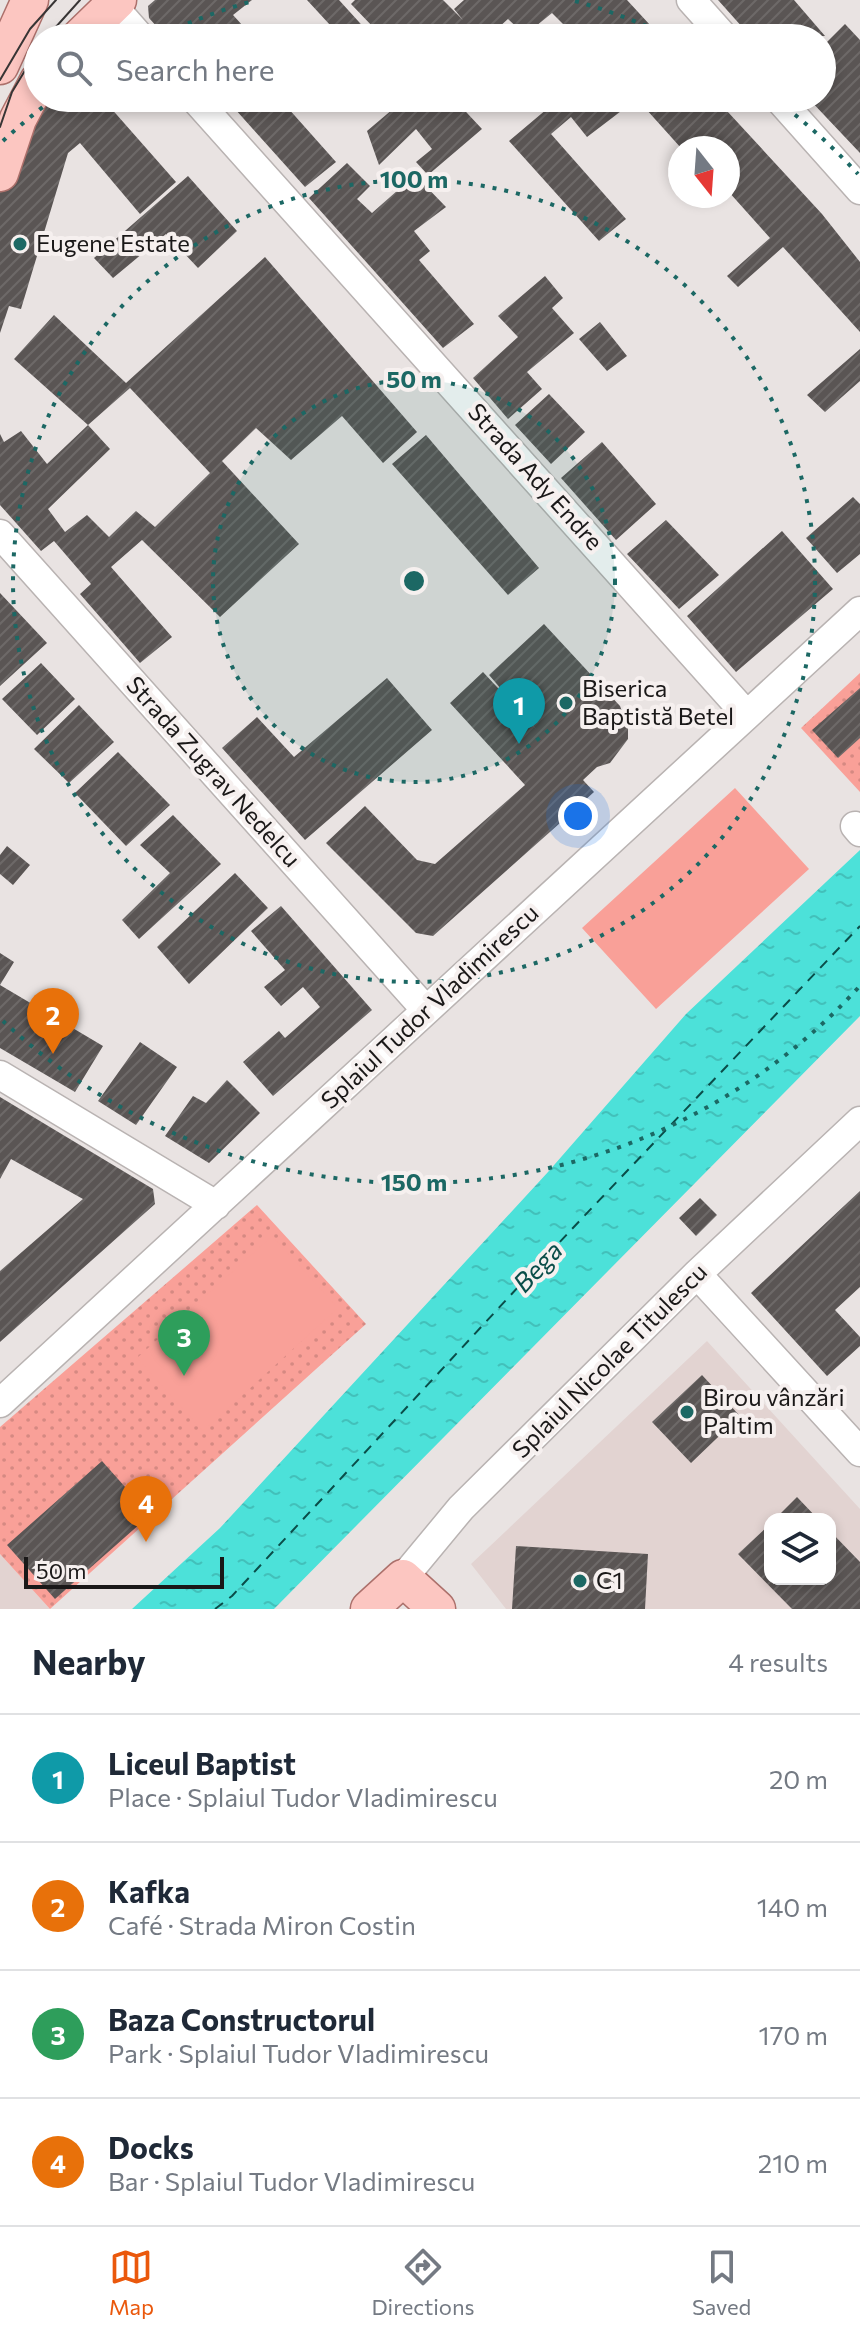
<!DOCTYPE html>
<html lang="en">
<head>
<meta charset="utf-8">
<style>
  body { margin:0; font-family:Commissioner,sans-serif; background:#f6f6f7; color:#1f2937 }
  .controls { position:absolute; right:24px; bottom:24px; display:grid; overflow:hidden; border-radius:16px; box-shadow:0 4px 12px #0003 }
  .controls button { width:72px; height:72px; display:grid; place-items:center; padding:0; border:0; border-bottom:2px solid #e0e1e3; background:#fff; color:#1f2937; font:40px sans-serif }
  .compass { position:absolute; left:668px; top:136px; width:72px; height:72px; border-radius:50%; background:#fff; box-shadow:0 4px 12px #0003; rotate:163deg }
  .scale { position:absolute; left:24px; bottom:20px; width:200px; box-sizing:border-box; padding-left:8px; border:4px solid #1a1818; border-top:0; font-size:22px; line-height:28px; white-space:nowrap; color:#1a1818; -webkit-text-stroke:6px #f6f0ef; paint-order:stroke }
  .you { position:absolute; left:578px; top:816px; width:28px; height:28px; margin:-20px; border:6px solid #fff; border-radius:50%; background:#1a73e8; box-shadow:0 0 0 12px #1a73e833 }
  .badge { display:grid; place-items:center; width:52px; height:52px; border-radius:50%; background:#ea580c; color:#fff; font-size:26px; font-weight:700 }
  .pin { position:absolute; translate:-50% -66px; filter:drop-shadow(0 2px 4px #0008) }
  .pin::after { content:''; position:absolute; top:42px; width:28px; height:24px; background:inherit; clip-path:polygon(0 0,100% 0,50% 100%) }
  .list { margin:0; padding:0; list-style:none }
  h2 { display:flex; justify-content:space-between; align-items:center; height:104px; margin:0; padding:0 32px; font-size:34px }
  h2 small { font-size:26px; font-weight:400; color:#747a83 }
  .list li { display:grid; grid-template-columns:52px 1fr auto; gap:24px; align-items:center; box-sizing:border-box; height:128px; padding:0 32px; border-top:2px solid #e0e1e3 }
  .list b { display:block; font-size:30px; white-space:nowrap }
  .list p { margin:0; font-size:26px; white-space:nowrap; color:#747a83 }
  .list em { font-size:26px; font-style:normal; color:#747a83 }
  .icon { flex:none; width:44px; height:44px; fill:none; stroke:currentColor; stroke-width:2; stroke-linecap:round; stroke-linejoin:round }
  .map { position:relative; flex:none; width:860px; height:1609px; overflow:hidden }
  .search { position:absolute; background:#fff; box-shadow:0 4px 12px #0003; left:24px; right:24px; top:24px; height:88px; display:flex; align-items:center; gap:20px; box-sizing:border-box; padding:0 28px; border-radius:44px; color:#747a83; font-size:30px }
  .sheet { height:616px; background:#fff }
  nav { display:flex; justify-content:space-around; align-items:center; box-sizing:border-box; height:112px; border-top:2px solid #e0e1e3; background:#fff; font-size:22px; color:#747a83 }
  nav a { display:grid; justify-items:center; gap:4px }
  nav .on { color:#ea580c }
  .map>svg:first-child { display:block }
  .built { fill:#e2d3d1; fill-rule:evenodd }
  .park { fill:url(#park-dots) }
  .pitch { fill:#f9a098 }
  .water { fill:url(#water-ripples) }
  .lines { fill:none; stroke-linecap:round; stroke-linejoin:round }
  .ferry { stroke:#0a4d49; stroke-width:2; stroke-dasharray:10 8; stroke-linecap:butt }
  .building { fill:url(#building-hatch) }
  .minor-casing { stroke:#b9b3b2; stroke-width:31 }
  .major-casing { stroke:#ac706b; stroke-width:39 }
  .minor { stroke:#fff; stroke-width:28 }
  .major { stroke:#fcc6c1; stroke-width:36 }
  .tram { stroke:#383535; stroke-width:2 }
  .ring { fill:none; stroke:#1c6864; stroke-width:4; stroke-dasharray:4 8 }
  .poi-dot { fill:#1c6864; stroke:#f6f0ef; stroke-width:3 }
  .labels { text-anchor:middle; stroke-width:8; stroke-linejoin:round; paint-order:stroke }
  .poi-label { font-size:24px; fill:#1a1818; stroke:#f6f0ef; text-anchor:start }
  .street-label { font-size:24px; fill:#1a1818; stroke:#f6f0ef }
  .water-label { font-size:26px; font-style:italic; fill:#0a4d49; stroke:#f6f0ef }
  .centre { fill:#1c6864; stroke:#f6f0ef; stroke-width:4 }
  .ring-label { font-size:24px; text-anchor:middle; font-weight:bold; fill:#1c6864; stroke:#f6f0ef; stroke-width:8; stroke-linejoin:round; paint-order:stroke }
</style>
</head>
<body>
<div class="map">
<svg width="860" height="1609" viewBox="0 0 860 1609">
  <defs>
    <pattern id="park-dots" width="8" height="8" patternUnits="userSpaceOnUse" patternTransform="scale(2)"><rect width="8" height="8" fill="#f9a098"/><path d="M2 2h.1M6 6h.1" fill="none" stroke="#d58982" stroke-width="1.8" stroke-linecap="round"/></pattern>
    <pattern id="water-ripples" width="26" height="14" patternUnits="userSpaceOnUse" patternTransform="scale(2)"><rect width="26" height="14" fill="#4ce1d9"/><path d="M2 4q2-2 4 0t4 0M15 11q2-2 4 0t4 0" fill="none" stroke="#42c0ba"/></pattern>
    <pattern id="building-hatch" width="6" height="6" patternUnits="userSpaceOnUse" patternTransform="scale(2)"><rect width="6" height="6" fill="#5a5554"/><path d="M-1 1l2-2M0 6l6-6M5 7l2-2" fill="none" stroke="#6d6968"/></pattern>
  </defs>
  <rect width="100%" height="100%" fill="#e9e3e2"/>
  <!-- built -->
  <path class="built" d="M 707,1341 L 860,1509 L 860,1609 L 506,1609 L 471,1564 ZM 770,1519 L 830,1519 L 830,1579 L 770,1579 Z
    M 0,1554 L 50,1609 L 0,1609 Z"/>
  <!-- park -->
  <path class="park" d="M 860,673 L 860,792 L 801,728 Z
    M 257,1205 L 366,1324 L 50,1609 L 0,1554 L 0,1427 Z"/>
  <!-- pitch -->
  <path class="pitch" d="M 735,788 L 809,869 L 656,1009 L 582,928 Z
    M 272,1236 L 338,1308 L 203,1431 L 137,1358 Z"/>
  <!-- water -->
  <path class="water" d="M 860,850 L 860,1016 L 274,1609 L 132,1609 L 220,1528 L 548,1172 L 686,1014 Z"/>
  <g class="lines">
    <!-- ferry -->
    <path class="ferry" d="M 215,1609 L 232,1596 L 570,1231 L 860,926"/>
  </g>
  <!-- building -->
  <path class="building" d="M 155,0 L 252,0 L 233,15 L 254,38 L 167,38 L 149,18 L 148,6 Z
    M 307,0 L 339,0 L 369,33 L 374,28 L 351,4 L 355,0 L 443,0 L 463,20 L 454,9 L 464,0 L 627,0 L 662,38 L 593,38 L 581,25 L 572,33 L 552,13 L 525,35 L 508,19 L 487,38 L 342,38 Z
    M 718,0 L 794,0 L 825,36 L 752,38 Z
    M 845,24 L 860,40 L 860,153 L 808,98 L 822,98 L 822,47 Z
    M 44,98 L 102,98 L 176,182 L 140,214 L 80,143 L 68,153 L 21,309 L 9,306 L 0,333 L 0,185 Z
    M 248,98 L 279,98 L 336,162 L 305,187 L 235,109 Z
    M 382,98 L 453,98 L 482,129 L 428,175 L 416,162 L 432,149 L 416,129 L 379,165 L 367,131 L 393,109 Z
    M 560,98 L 577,98 L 583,106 L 592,98 L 715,98 L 822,214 L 860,262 L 860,332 L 783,247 L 738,287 L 727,276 L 770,238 L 728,191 L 728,148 L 681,148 L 637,99 L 587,137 L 571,117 L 551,134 L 626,219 L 599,241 L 509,141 Z
    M 347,163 L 370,186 L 357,199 L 372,213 L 415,175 L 446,207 L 414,231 L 430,251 L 419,260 L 474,324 L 443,348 L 309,198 Z
    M 188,176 L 237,231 L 198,268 L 166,234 L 113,278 L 94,258 Z
    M 265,257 L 417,432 L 383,463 L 342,416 L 291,460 L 256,428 L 222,461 L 299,544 L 220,617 L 142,540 L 111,567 L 172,637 L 140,663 L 80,594 L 91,584 L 54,541 L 41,551 L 0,505 L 0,434 L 4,442 L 21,431 L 47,464 L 88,425 L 110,449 L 48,509 L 65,532 L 87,515 L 109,537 L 136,511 L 155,527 L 210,473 L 130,388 L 88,425 L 14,359 L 54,315 L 126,383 Z
    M 545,276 L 563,298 L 552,308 L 574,333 L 527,372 L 542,389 L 508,419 L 473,378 L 518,337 L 498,316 Z
    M 600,322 L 627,356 L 607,371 L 579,339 Z
    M 860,349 L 860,381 L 825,412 L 807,395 Z
    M 549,394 L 585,432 L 551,464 L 515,425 Z
    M 426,435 L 539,568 L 508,595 L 392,464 Z
    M 602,442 L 656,504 L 616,540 L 561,478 Z
    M 853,497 L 860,504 L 860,554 L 837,573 L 806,538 Z
    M 666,520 L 719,575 L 679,609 L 627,554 Z
    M 782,531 L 833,589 L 736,672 L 687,616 Z
    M 0,593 L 47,643 L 0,686 Z
    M 544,624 L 620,706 L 628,727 L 628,739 L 610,763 L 597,767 L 583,780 L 594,792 L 560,823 L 433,936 L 416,933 L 326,843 L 365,806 L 417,860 L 435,864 L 525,785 L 450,703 L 483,672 L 536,729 L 489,675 Z
    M 41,663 L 75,699 L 37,735 L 2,699 Z
    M 387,678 L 432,730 L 305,840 L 222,748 L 257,717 L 294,757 Z
    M 860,688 L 860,738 L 838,758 L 812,730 Z
    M 79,705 L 114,742 L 69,783 L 34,749 Z
    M 118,752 L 170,805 L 126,846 L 75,793 Z
    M 173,815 L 221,864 L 139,939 L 122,920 L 170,873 L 140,845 Z
    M 7,846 L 30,865 L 13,885 L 0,874 L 0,855 Z
    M 235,873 L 268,908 L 189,984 L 157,947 Z
    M 281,906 L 372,1010 L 273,1096 L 243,1062 L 279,1031 L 285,1038 L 320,1007 L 303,987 L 281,1006 L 264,987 L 285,970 L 251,931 Z
    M 0,953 L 14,962 L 0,985 L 103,1046 L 75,1092 L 0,1048 Z
    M 140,1042 L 177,1067 L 136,1125 L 98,1101 Z
    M 227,1080 L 260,1113 L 209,1163 L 165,1136 L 193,1096 L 206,1103 Z
    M 0,1097 L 153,1189 L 155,1204 L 0,1342 L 0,1271 L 83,1199 L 11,1159 L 0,1179 Z
    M 860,1191 L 860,1287 L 835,1310 L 860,1337 L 860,1346 L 827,1376 L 751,1293 Z
    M 700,1198 L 717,1215 L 696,1236 L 679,1218 Z
    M 702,1375 L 740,1416 L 691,1463 L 652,1422 Z
    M 102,1461 L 150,1515 L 55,1599 L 7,1545 Z
    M 797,1497 L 818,1519 L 775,1519 Z
    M 770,1524 L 770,1579 L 830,1579 L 830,1531 L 860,1562 L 860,1609 L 792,1609 L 738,1554 Z
    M 516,1546 L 648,1554 L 645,1609 L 512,1609 Z"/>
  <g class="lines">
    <defs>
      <path id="minor" d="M 691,0 L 725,38
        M 112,5 L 141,38
        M 194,98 L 746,714
        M 778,98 L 860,190
        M 0,534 L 426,1010
        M 855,826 L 860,832
        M 0,1075 L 216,1205
        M 697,1274 L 860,1452
        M 0,1403 L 860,611
        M 403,1578 L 461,1508 L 697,1274 L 860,1121"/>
      <path id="major" d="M 79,38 L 118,0
        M 0,66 L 30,0
        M 0,173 L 18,119 L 38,81
        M 369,1609 L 403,1578 L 437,1609"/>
    </defs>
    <!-- minor casing -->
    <use href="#minor" class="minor-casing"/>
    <!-- major casing -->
    <use href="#major" class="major-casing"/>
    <!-- minor -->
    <use href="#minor" class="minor"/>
    <!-- major -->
    <use href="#major" class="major"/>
    <!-- tram -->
    <path class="tram" d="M 46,38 L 80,0
      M 0,80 L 30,29 L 56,0
      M 0,127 L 12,92 L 38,49"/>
  </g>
  <!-- distance rings -->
  <circle cx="414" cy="581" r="201" fill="#1c6864" fill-opacity=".12"/>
  <g class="ring">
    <circle cx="414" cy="581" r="201"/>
    <circle cx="414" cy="581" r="401"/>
    <path d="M858 988A602 602 0 0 1 3 1021M3 141A602 602 0 0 1 52 100M155 38A602 602 0 0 1 253 1M575 1A602 602 0 0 1 673 38M776 100A602 602 0 0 1 858 174"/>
  </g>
  <!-- markers -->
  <g class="poi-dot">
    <circle cx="20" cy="244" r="8"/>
    <circle cx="566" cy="703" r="8"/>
    <circle cx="687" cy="1412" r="8"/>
    <circle cx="580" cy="1581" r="8"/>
  </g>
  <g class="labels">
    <!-- poi labels -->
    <g class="poi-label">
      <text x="36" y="252">Eugene Estate</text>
      <text x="582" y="697">Biserica<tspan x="582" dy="28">Baptistă Betel</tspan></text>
      <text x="703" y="1406">Birou vânzări<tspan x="703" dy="28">Paltim</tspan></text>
      <text x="596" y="1589">C1</text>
    </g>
    <!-- street labels -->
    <g class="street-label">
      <text transform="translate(535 477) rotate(48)" y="8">Strada Ady Endre</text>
      <text transform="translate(213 772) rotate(48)" y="8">Strada Zugrav Nedelcu</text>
      <text transform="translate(430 1007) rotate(-43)" y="8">Splaiul Tudor Vladimirescu</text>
      <text transform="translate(610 1361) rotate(-45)" y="8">Splaiul Nicolae Titulescu</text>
    </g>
    <!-- water labels -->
    <g class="water-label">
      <text transform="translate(538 1267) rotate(-47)" y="9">Bega</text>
    </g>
  </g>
  <circle cx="414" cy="581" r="12" class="centre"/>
  <g class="ring-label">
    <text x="414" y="188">100 m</text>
    <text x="414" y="388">50 m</text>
    <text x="414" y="1191">150 m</text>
  </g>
</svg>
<div class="controls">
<button><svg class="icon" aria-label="layers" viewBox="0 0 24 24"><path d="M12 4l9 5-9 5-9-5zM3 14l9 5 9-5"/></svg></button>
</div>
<svg class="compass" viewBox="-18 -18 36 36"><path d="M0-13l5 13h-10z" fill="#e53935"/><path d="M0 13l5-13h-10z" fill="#747a83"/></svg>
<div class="scale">50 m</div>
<div class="you"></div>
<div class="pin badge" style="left:519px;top:744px;background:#0f9aa8">1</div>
<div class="pin badge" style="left:53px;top:1054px;background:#e8710a">2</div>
<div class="pin badge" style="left:184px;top:1376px;background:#2e9e5b">3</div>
<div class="pin badge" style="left:146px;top:1542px;background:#e8710a">4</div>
<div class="search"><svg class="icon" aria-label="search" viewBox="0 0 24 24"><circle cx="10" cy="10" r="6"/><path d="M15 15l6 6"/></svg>Search here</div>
</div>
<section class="sheet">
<h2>Nearby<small>4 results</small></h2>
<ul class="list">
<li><span class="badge" style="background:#0f9aa8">1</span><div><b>Liceul Baptist</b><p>Place · Splaiul Tudor Vladimirescu</p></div><em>20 m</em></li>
<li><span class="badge" style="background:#e8710a">2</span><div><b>Kafka</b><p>Café · Strada Miron Costin</p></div><em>140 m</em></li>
<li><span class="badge" style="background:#2e9e5b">3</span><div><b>Baza Constructorul</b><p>Park · Splaiul Tudor Vladimirescu</p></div><em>170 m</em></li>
<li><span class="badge" style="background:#e8710a">4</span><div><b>Docks</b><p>Bar · Splaiul Tudor Vladimirescu</p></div><em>210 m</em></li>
</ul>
</section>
<nav>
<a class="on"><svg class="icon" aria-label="map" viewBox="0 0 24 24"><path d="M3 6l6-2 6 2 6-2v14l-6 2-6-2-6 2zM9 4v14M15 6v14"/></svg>Map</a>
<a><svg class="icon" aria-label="directions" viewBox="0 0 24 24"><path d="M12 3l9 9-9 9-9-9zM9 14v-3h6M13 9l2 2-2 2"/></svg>Directions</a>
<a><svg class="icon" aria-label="saved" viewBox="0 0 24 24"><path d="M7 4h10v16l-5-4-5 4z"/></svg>Saved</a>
</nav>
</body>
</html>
